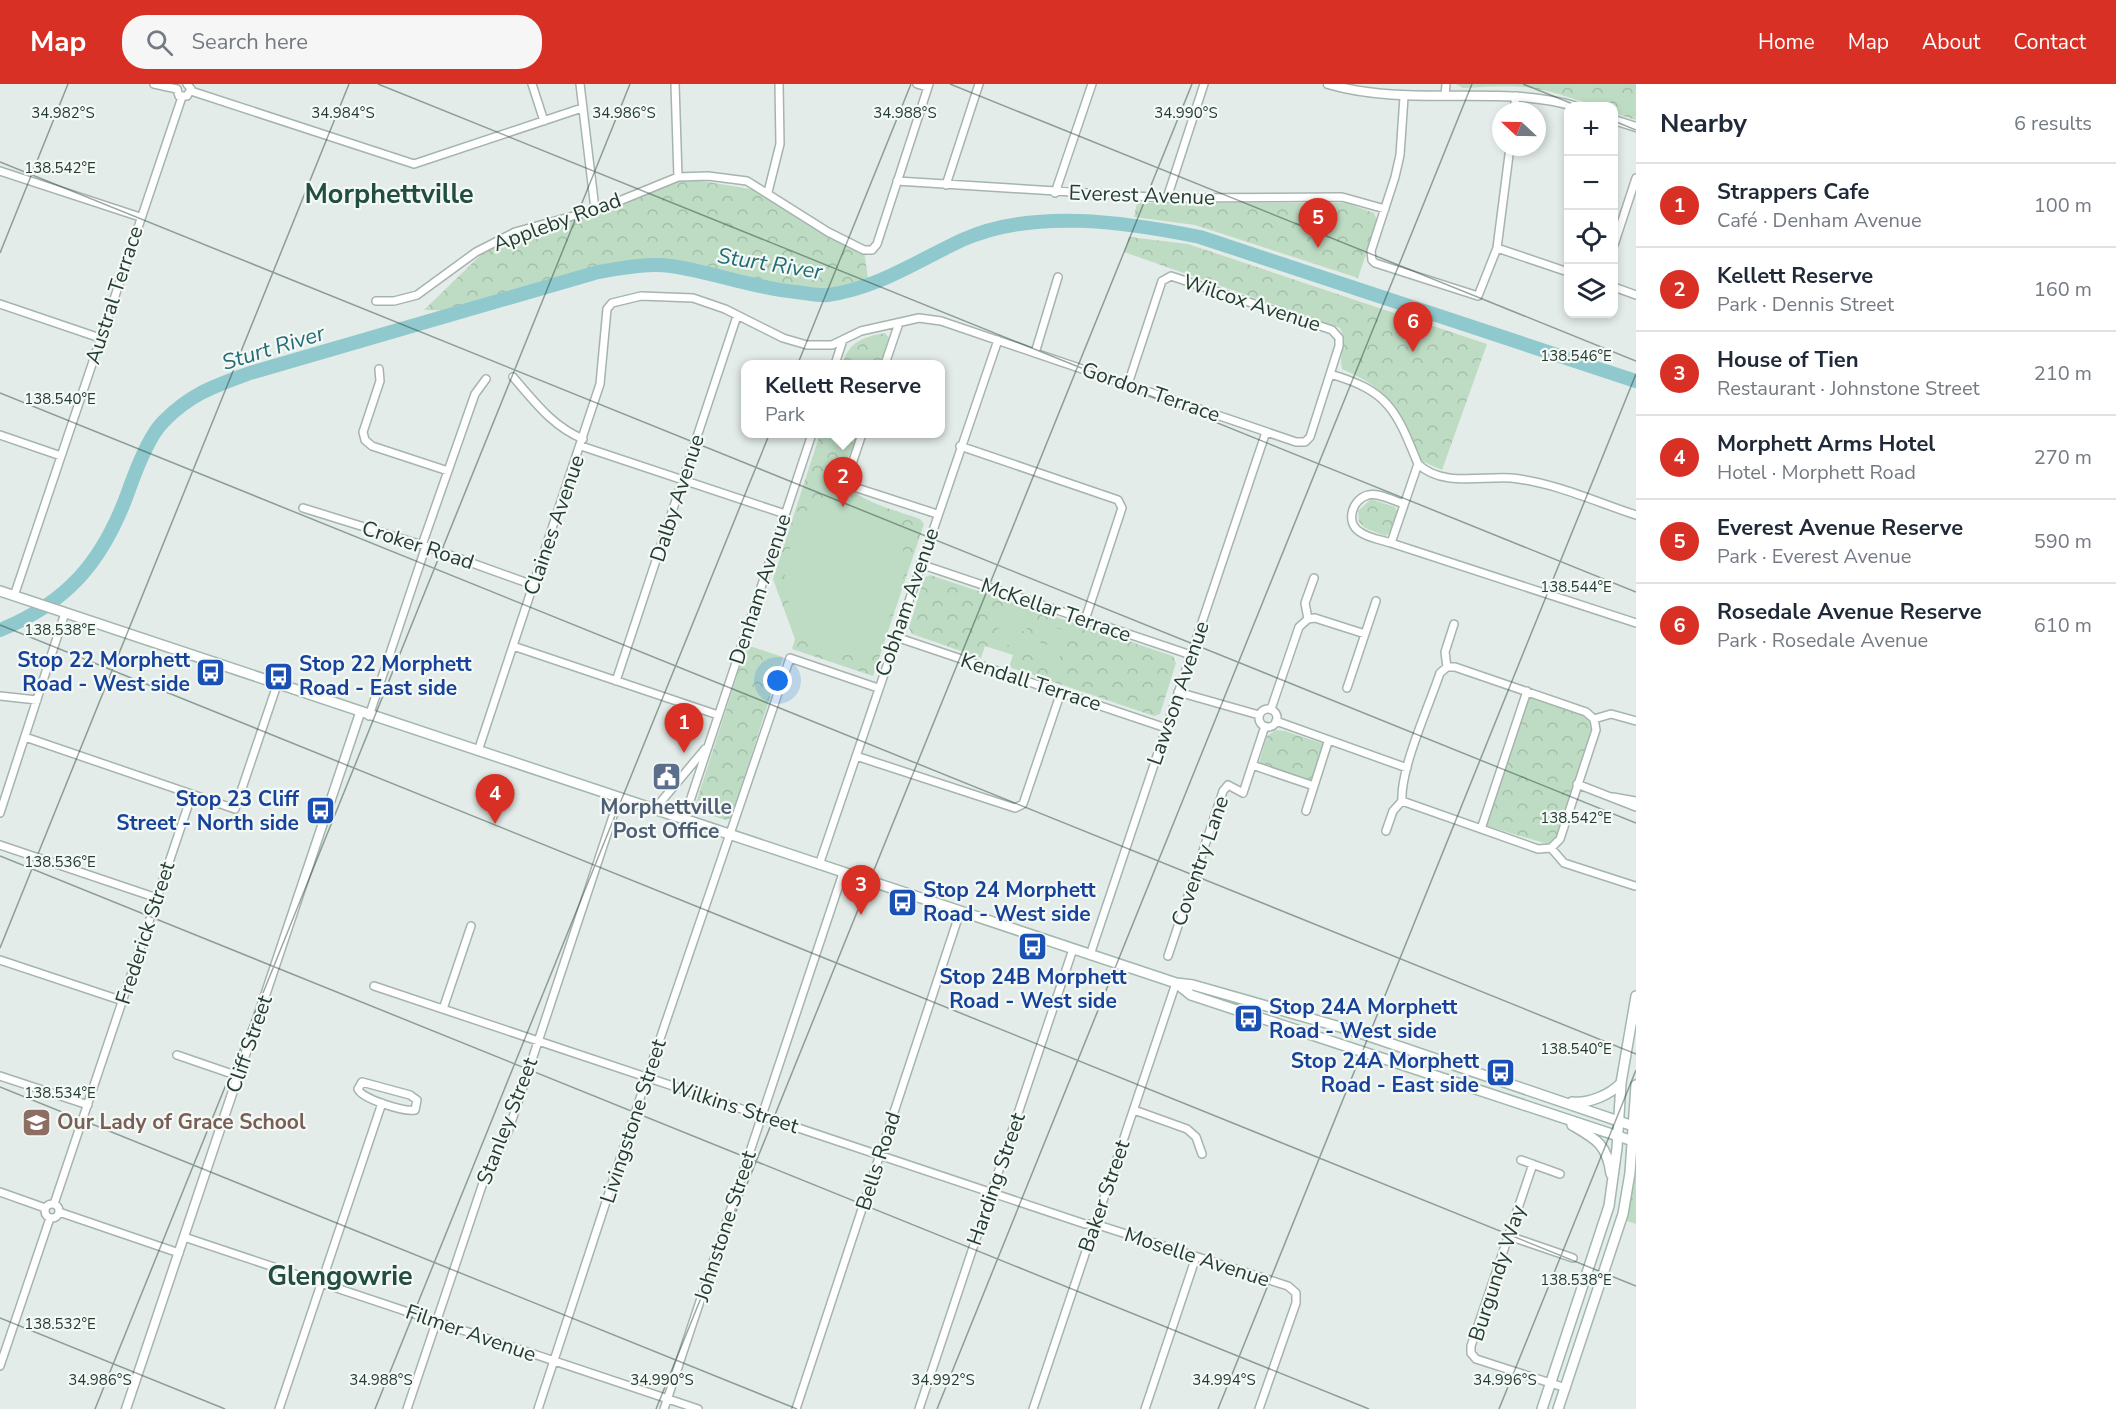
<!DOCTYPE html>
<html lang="en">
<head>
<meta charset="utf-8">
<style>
  body { margin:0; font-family:"Nunito Sans",sans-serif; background:#f6f6f7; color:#1f2937 }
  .controls { position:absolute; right:18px; top:18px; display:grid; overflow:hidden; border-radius:12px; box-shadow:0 3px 9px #0003 }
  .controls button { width:54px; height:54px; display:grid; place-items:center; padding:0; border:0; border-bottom:2px solid #e0e1e3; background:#fff; color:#1f2937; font:30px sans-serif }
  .compass { position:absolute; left:1492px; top:18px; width:54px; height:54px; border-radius:50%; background:#fff; box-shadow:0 3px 9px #0003; rotate:292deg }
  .you { position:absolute; left:778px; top:597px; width:21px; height:21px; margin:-15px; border:4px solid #fff; border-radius:50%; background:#1a73e8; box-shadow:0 0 0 9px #1a73e833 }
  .badge { display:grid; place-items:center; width:39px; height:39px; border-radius:50%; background:#d93025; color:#fff; font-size:20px; font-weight:700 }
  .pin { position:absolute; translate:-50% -50px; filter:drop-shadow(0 2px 3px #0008) }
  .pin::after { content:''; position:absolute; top:32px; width:21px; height:18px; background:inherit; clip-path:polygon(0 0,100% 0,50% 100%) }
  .popup { position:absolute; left:741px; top:276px; width:204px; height:78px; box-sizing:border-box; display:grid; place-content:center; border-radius:12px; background:#fff; filter:drop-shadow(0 2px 4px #0005); font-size:20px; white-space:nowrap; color:#747a83 }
  .popup b { font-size:22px; color:#1f2937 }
  .popup::after { content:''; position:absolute; left:50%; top:100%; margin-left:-12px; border:12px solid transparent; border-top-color:#fff }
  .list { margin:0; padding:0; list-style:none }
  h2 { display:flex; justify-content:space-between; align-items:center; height:78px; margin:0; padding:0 24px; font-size:26px }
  h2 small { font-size:20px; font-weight:400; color:#747a83 }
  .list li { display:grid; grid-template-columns:39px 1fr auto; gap:18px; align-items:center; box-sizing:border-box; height:84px; padding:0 24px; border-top:2px solid #e0e1e3 }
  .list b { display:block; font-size:22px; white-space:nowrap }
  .list p { margin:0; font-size:20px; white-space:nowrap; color:#747a83 }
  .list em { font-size:20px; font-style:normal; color:#747a83 }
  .icon { flex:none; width:33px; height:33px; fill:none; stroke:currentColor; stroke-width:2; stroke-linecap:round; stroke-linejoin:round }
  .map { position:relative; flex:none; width:1636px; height:1325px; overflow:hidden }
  header { display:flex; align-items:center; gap:36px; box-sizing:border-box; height:84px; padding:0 30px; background:#d93025; color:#fff }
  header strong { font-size:28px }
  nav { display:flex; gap:33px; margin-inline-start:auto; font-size:21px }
  .search { width:420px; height:54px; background:#f6f6f7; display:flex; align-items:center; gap:15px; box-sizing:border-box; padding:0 21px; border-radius:24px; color:#747a83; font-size:22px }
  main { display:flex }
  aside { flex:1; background:#fff }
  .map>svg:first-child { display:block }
  .park { fill:url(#park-crowns) }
  .pitch { fill:#bedcc4 }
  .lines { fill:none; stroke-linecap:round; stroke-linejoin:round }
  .river { stroke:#8fc9ce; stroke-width:14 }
  .minor-casing { stroke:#a6b4ae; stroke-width:10 }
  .tertiary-casing { stroke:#a6b4ae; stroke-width:11 }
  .secondary-casing { stroke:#a2b7af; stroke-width:12 }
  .minor { stroke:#fff; stroke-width:7 }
  .tertiary { stroke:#fff; stroke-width:8 }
  .secondary { stroke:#fff; stroke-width:9 }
  .ticks { fill:none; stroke:#243d34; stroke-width:1.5; stroke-opacity:0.45 }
  .labels { text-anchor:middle; stroke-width:4.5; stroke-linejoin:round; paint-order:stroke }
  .street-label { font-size:21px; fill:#243d34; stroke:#f4f9f6 }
  .transit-label { font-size:21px; font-weight:bold; fill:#164399; stroke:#f4f9f6; text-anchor:end }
  .service-label { font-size:21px; font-weight:bold; fill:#4e5e75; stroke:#f4f9f6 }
  .education-label { font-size:21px; font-weight:bold; fill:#785e54; stroke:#f4f9f6; text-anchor:start }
  .water-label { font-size:22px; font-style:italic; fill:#216d75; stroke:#f4f9f6 }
  .district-label { font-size:27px; font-weight:bold; fill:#214e40; stroke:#f4f9f6 }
  .ticks-label { font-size:15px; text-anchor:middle; fill:#243d34; stroke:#f4f9f6; stroke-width:4.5; stroke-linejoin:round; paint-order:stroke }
</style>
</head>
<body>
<header>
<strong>Map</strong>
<div class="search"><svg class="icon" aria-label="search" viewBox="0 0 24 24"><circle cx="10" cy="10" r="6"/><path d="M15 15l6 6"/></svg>Search here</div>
<nav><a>Home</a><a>Map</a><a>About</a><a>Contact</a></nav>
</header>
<main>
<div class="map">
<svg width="1636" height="1325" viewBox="0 0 1636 1325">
  <defs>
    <pattern id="park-crowns" width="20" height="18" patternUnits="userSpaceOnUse" patternTransform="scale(1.5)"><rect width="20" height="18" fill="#bedcc4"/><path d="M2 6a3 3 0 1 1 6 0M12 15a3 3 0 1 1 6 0" fill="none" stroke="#a3bea9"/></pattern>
  </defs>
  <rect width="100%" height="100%" fill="#e3ece8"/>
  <!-- park -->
  <path class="park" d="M 1456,0 L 1636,0 L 1636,36 L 1614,29 L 1614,22 C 1587,22 1567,11 1542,6 C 1517,0 1489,3 1463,4 Z
    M 678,93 L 768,108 L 864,166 L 869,202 L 825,211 L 768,205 L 671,182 L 641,181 L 598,188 L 463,227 L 424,226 L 491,161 L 602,124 Z
    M 1137,119 L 1346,119 L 1374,129 L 1377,137 L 1358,194 L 1195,141 L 1134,133 Z
    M 1129,153 L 1188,160 L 1487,260 L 1442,386 L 1422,377 C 1398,328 1396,308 1342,285 C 1338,270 1348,259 1340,244 L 1124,168 Z
    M 885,249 L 889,254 L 880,280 L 842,280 C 849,258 863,253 885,249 Z
    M 820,350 L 858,350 C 853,362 846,376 844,390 C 841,414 902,428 920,435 L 924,440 L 873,592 L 792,565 L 795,555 L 773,495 Z
    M 1371,415 L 1395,423 L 1398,429 L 1392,448 L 1385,452 L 1365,444 L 1359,438 L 1358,427 Z
    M 930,491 L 1173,572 L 1176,579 L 1160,630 L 1154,632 L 1009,583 L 1013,571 L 985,562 L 981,574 L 912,550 L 909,544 L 924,494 Z
    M 747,561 L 783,573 L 731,734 L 726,736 L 697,727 L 695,722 Z
    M 1527,613 C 1544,618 1590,626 1592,644 L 1557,750 L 1554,757 L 1547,760 L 1484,741 Z
    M 1276,646 L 1285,647 L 1324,660 L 1312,698 L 1259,679 L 1267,652 Z
    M 1636,1087 L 1636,1140 L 1627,1137 Z"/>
  <!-- pitch -->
  <path class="pitch" d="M 853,413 C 880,422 909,455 905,486 C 904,497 897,510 893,520 C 890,530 888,542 882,550 C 851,599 798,553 787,513 C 782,494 787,473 793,455 C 804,419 817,414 853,413 Z
    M 1004,526 L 1030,536 L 1026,548 L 1000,539 Z
    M 1042,539 L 1068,548 L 1064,561 L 1038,552 Z
    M 998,544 L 1024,553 L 1020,565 L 994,556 Z
    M 1036,557 L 1062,566 L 1058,578 L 1032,569 Z"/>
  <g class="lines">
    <!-- river -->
    <path class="river" d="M 0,546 C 67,519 102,478 127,411 C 134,391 148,353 163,338 C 190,310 214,302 250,289 L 598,188 C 622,184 647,179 671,182 C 713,188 753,204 796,208 C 806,209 818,212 828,211 C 878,204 917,177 962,156 C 1033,124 1126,138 1200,153 L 1636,297"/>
    <defs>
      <path id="minor" d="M 154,0 L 177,5
        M 532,0 L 544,37
        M 580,0 L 595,125
        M 675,0 L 678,93
        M 917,0 L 927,3
        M 177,5 L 179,12 L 187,12 L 191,5 L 187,0
        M 191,7 L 414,80 L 582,24
        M 1445,12 L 1446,0
        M 1404,13 L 1400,71 L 1395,93 L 1371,167 L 1372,176 L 1375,179 L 1478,212 L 1497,164 L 1510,63
        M 1514,27 L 1516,12
        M 0,87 L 140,133
        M 897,97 L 1167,114 L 1342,113 L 1385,125
        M 946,101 L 979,0
        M 768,108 L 780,60 L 779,0
        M 1055,109 L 1092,0
        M 1167,114 L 1204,0
        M 1614,161 L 1636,94
        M 1497,164 L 1568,188
        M 1614,203 L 1636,211
        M 376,217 L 394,217 L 417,211 L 476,168 L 515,148 L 602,124 L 678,93 L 708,92 L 747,97 L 828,148 L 864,166 L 872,166 L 877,160 L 929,0
        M 0,220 L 100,254
        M 1035,269 L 1058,193
        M 835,280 L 843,256
        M 885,280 L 899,239
        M 379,285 L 380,297 L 363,348 L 365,356 L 372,362 L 448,387
        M 1330,290 C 1389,307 1396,326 1418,380 C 1442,403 1481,392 1511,394 C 1553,398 1596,418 1636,431
        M 513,293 C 535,318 552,342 583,355
        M 862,350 L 849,389 L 857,404 L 937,430
        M 0,351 L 61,372
        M 581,362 L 785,430
        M 960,362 L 1118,416 L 1122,424 L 1085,536
        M 1404,420 C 1394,417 1378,408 1368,411 C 1352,415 1345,439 1360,448 C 1368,454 1382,456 1391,459 L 1636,539
        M 303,424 L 422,461 L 533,501
        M 1391,459 L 1418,380
        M 422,461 L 475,310 L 486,295
        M 920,480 L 1191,571
        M 14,512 L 182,13
        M 1308,535 L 1315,534 L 1365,550
        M 896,553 L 1166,644
        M 513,562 L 718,631
        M 1447,583 L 1455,583 L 1586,628 L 1594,635 L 1596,646 L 1560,755 L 1551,764 L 1538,765 L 1402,717 C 1400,685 1429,622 1440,589 Z
        M 1447,583 L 1445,568 L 1454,540
        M 616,597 L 737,232
        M 1347,604 L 1376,517
        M 1178,608 L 1259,631
        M 0,612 L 37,616
        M 1271,625 L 1299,543 L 1308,535 L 1305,519 L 1314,494
        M1259 634a9 9 0 1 1 18 0a9 9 0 1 1-18 0Z
        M 369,632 L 426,462
        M 1594,635 L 1611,630 L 1636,637
        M 1276,637 L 1407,684
        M 25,653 L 235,725 L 277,601
        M 478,667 L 600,300 L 607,225 L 612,219 L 641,212 L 693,214 L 725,225 L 783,254 L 807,261 L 832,261 L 861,247 L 919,234 L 941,237 L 1296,358 L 1305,358 L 1310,353 L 1339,262 L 1339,254 L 1332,246 L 1171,192 L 1162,197 L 1128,300
        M 856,672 L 1015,724 L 1023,720 L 1061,608
        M 1252,681 L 1314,702
        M 1577,700 L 1636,723
        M 1613,713 L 1636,717
        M 654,726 L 705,665
        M 1306,727 L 1328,658
        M 0,729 L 65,529
        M 684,735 L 812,350
        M 1481,745 L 1527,607
        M 1386,747 L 1393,727 L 1402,717
        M 0,761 L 157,814
        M 1551,764 L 1564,779 L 1635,802
        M 819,781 L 998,256
        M 1090,871 L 1266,348
        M 1168,872 L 1223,707 L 1228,701 L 1243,709 L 1265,642
        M 0,876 L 123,917
        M 374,902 L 1085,1140 L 1095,1140 L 1288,1202 L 1296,1209 L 1296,1219 L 1259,1325
        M 443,925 L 471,842
        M 177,971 L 238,992
        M 0,992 L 88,1021
        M 362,998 L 410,1011 L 417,1016 L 415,1026 C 404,1028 362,1015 358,1005 Z
        M 1134,1026 L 1187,1045 L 1196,1053 L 1202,1070
        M 1521,1076 L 1560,1090
        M 1533,1080 L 1471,1262 L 1471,1269 L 1476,1275 L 1566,1304
        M 0,1108 L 45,1124
        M45 1127a7 7 0 1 1 14 0a7 7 0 1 1-14 0Z
        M 54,1120 L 192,710
        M 59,1128 L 179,1169
        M 1509,1152 L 1573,1174
        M 184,1153 L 698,1325
        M 0,1282 L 50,1134
        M 279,1325 L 382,1019
        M 407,1325 L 487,1087 L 508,1048 L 619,714
        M 538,1325 L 647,993 L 790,574 L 878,604
        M 664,1325 L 843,789
        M 796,1325 L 960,828
        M 919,1325 L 1073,865
        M 1033,1325 L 1176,899
        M 1145,1325 L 1196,1173"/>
      <path id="tertiary" d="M 1328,0 C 1410,24 1498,0 1574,22
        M 1614,36 L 1636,43
        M 126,1325 L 360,629"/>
      <path id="secondary" d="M 0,507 L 1176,899 L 1193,901 L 1354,947 L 1636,1043
        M 1176,899 L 1191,911 L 1636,1058
        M 1572,1018 C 1588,1020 1610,1011 1621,999
        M 1572,1041 C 1596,1055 1607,1060 1611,1090
        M 1542,1325 L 1609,1122 L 1617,1064 L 1621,999 L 1636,912
        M 1558,1325 L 1623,1130 L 1630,1089 L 1636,1001"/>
    </defs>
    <!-- minor casing -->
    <use href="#minor" class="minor-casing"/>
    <!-- tertiary casing -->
    <use href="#tertiary" class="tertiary-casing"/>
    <!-- secondary casing -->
    <use href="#secondary" class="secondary-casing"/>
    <!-- minor -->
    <use href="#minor" class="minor"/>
    <!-- tertiary -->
    <use href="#tertiary" class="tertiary"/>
    <!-- secondary -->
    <use href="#secondary" class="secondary"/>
  </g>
  <!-- ticks -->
  <path class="ticks" d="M 378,0 L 1636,508M 950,0 L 1636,277M 1523,0 L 1578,22M 1614,37 L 1636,46M 0,78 L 1636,739M 0,169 L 68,0M 0,309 L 1636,970M 0,541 L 1636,1202M 0,772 L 1369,1325M 0,864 L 349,0M 0,1003 L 797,1325M 0,1234 L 225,1325M 95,1325 L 630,0M 375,1325 L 911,0M 656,1325 L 1192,0M 937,1325 L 1472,0M 1218,1325 L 1636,290M 1499,1325 L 1636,986"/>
  <!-- icons -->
  <defs>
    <symbol id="bus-square" viewBox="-11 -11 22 22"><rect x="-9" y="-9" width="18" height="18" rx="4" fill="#1a4fb4" stroke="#f4f9f6"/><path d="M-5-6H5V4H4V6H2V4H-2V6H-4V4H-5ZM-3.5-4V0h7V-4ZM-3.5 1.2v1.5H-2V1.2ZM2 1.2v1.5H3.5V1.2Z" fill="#fff"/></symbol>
    <symbol id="civic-square" viewBox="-11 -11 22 22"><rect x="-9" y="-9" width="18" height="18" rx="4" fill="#5c6f8a" stroke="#f4f9f6"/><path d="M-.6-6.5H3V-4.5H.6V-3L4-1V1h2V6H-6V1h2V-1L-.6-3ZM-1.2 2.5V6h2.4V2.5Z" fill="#fff"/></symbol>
    <symbol id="school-square" viewBox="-11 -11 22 22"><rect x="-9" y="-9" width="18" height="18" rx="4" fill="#8d6e63" stroke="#f4f9f6"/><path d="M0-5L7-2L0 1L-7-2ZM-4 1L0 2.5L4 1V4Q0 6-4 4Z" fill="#fff"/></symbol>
  </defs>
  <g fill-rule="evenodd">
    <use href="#bus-square" x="194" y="572" width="33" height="33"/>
    <use href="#bus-square" x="262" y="576" width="33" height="33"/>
    <use href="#civic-square" x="650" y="676" width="33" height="33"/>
    <use href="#bus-square" x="304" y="710" width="33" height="33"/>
    <use href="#bus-square" x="886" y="802" width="33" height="33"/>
    <use href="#bus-square" x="1016" y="846" width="33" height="33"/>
    <use href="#bus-square" x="1232" y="918" width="33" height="33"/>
    <use href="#bus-square" x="1484" y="972" width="33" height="33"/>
    <use href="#school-square" x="20" y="1022" width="33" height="33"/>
  </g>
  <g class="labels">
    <!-- street labels -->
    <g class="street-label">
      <text transform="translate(1142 111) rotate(2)" y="7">Everest Avenue</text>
      <text transform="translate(557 138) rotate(-20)" y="7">Appleby Road</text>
      <text transform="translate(114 211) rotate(-72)" y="7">Austral Terrace</text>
      <text transform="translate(1252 219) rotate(18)" y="7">Wilcox Avenue</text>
      <text transform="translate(1151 308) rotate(19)" y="7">Gordon Terrace</text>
      <text transform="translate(677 414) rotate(-72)" y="7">Dalby Avenue</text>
      <text transform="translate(554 441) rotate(-71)" y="7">Claines Avenue</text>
      <text transform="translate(418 461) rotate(18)" y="7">Croker Road</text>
      <text transform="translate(760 505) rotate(-72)" y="7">Denham Avenue</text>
      <text transform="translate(907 518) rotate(-71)" y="7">Cobham Avenue</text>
      <text transform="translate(1056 526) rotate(19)" y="7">McKellar Terrace</text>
      <text transform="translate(1031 598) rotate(18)" y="7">Kendall Terrace</text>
      <text transform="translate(1178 609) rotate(-71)" y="7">Lawson Avenue</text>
      <text transform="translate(1200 777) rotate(-71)" y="7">Coventry Lane</text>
      <text transform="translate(145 849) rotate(-72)" y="7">Frederick Street</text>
      <text transform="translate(249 960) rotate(-71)" y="7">Cliff Street</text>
      <text transform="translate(734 1022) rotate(18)" y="7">Wilkins Street</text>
      <text transform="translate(507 1037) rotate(-69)" y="7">Stanley Street</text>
      <text transform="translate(633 1037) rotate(-72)" y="7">Livingstone Street</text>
      <text transform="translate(878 1077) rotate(-72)" y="7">Bells Road</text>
      <text transform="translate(996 1095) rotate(-71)" y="7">Harding Street</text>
      <text transform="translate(1104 1112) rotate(-71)" y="7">Baker Street</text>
      <text transform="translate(725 1142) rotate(-72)" y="7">Johnstone Street</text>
      <text transform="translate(1197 1173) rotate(18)" y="7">Moselle Avenue</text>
      <text transform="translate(1497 1189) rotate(-72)" y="7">Burgundy Way</text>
      <text transform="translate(471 1249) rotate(19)" y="7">Filmer Avenue</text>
    </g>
    <!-- transit labels -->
    <g class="transit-label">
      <text x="190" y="583">Stop 22 Morphett<tspan x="190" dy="24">Road - West side</tspan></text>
      <text x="299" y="587" text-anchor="start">Stop 22 Morphett<tspan x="299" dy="24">Road - East side</tspan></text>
      <text x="299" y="722">Stop 23 Cliff<tspan x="299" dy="24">Street - North side</tspan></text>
      <text x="923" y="813" text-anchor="start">Stop 24 Morphett<tspan x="923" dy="24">Road - West side</tspan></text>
      <text x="1033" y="900" text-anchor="middle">Stop 24B Morphett<tspan x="1033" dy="24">Road - West side</tspan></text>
      <text x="1269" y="930" text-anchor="start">Stop 24A Morphett<tspan x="1269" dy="24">Road - West side</tspan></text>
      <text x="1479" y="984">Stop 24A Morphett<tspan x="1479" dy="24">Road - East side</tspan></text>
    </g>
    <!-- service labels -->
    <g class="service-label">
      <text x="666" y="730">Morphettville<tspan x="666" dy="24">Post Office</tspan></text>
    </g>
    <!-- education labels -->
    <g class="education-label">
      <text x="57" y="1045">Our Lady of Grace School</text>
    </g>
    <!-- water labels -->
    <g class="water-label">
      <text transform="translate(770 179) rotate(9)" y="8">Sturt River</text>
      <text transform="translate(273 263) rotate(-17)" y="8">Sturt River</text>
    </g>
    <!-- district labels -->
    <g class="district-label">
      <text x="389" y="119">Morphettville</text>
      <text x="340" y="1201">Glengowrie</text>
    </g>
  </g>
  <g class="ticks-label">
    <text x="63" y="34">34.982°S</text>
    <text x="343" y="34">34.984°S</text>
    <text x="624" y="34">34.986°S</text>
    <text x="905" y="34">34.988°S</text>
    <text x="1186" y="34">34.990°S</text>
    <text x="60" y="89">138.542°E</text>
    <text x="1576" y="277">138.546°E</text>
    <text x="60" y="320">138.540°E</text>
    <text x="1576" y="508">138.544°E</text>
    <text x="60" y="551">138.538°E</text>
    <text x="1576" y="739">138.542°E</text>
    <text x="60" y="783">138.536°E</text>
    <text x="1576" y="970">138.540°E</text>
    <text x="60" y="1014">138.534°E</text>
    <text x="1576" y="1201">138.538°E</text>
    <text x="60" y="1245">138.532°E</text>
    <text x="100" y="1301">34.986°S</text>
    <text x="381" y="1301">34.988°S</text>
    <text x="662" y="1301">34.990°S</text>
    <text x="943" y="1301">34.992°S</text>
    <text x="1224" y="1301">34.994°S</text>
    <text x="1505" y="1301">34.996°S</text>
  </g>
</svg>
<div class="controls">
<button>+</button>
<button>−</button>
<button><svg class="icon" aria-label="locate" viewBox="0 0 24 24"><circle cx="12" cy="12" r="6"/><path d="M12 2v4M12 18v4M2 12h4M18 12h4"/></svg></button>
<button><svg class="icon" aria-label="layers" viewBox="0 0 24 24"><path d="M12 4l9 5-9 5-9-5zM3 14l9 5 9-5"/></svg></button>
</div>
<svg class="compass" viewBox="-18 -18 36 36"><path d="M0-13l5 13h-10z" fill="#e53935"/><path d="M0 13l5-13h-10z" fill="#747a83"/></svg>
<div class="you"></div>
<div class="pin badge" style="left:684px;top:669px">1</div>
<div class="pin badge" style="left:843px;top:423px">2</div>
<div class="popup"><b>Kellett Reserve</b>Park</div>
<div class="pin badge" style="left:861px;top:831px">3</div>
<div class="pin badge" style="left:495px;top:740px">4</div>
<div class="pin badge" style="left:1318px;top:164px">5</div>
<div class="pin badge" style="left:1413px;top:268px">6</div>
</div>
<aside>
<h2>Nearby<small>6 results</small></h2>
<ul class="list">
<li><span class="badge">1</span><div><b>Strappers Cafe</b><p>Café · Denham Avenue</p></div><em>100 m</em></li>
<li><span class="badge">2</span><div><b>Kellett Reserve</b><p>Park · Dennis Street</p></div><em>160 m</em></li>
<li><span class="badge">3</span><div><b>House of Tien</b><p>Restaurant · Johnstone Street</p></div><em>210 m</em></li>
<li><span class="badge">4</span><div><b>Morphett Arms Hotel</b><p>Hotel · Morphett Road</p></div><em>270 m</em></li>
<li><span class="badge">5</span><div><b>Everest Avenue Reserve</b><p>Park · Everest Avenue</p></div><em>590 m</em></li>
<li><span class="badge">6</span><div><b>Rosedale Avenue Reserve</b><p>Park · Rosedale Avenue</p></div><em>610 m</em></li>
</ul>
</aside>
</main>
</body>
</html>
